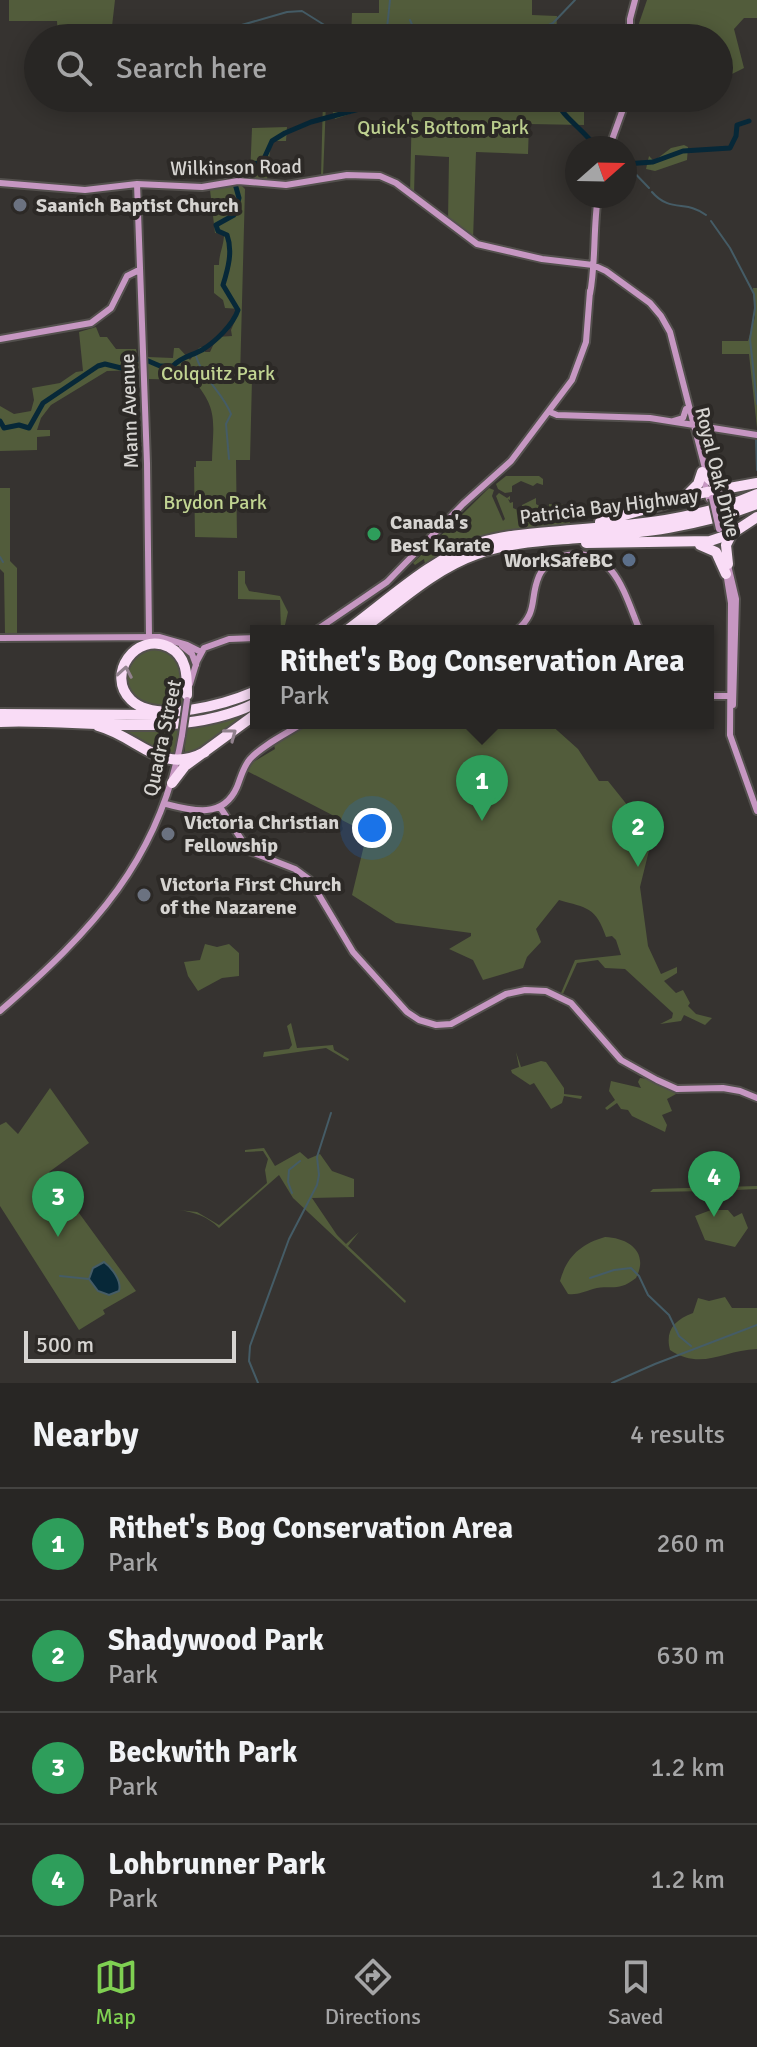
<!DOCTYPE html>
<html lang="en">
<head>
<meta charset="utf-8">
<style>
  body { margin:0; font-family:Signika,sans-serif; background:#302e2c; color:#f1f3f6 }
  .compass { position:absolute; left:565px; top:136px; width:72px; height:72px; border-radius:50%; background:#282624; box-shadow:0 4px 20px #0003; rotate:70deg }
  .scale { position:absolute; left:24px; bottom:20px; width:212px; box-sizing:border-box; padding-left:8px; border:4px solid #d6d4d1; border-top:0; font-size:22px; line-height:28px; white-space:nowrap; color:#d6d4d1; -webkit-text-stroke:6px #2c2926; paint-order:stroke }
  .you { position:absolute; left:372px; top:828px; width:28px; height:28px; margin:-20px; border:6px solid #fff; border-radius:50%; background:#1a73e8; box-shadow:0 0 0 12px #1a73e833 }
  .badge { display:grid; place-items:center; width:52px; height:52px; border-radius:50%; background:#7fd052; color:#fff; font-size:26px; font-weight:700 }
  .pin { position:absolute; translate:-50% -66px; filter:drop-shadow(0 2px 4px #0008) }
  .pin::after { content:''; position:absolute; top:42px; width:28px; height:24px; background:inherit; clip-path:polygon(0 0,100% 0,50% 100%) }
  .popup { position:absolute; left:250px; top:625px; width:464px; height:104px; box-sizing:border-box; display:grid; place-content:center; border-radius:0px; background:#282624; filter:drop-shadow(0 2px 6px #0005); font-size:26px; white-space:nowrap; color:#a5a5a6 }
  .popup b { font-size:30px; color:#f1f3f6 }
  .popup::after { content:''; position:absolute; left:50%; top:100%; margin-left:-16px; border:16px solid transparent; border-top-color:#282624 }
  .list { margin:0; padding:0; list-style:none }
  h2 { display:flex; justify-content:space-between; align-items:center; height:104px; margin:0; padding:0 32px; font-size:34px }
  h2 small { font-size:26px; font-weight:400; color:#a5a5a6 }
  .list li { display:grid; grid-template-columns:52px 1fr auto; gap:24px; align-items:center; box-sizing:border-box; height:112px; padding:0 32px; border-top:2px solid #444341 }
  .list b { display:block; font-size:30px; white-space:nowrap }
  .list p { margin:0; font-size:26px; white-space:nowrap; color:#a5a5a6 }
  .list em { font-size:26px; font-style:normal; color:#a5a5a6 }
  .icon { flex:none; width:44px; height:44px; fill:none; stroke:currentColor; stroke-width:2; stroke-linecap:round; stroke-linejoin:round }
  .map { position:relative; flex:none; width:757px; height:1383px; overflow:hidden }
  .search { position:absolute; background:#282624; box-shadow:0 4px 20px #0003; left:24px; right:24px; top:24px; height:88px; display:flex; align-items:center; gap:20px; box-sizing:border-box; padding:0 28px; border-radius:44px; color:#a5a5a6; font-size:30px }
  .sheet { height:552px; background:#282624 }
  nav { display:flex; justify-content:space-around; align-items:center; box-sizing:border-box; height:112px; border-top:2px solid #444341; background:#282624; font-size:22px; color:#a5a5a6 }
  nav a { display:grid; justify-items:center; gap:4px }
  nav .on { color:#7fd052 }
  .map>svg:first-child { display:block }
  .green { fill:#525c3b }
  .water { fill:#072838; stroke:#455c66; stroke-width:2 }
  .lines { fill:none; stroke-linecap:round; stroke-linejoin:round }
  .stream { stroke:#455c66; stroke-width:2 }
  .river { stroke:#072838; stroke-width:5 }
  .secondary-casing { stroke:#53504d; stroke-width:10 }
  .highway-casing { stroke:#53504d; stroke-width:14 }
  .secondary { stroke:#c697c2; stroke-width:6 }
  .highway { stroke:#f9dcf6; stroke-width:10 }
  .secondary-bridge-casing { stroke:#53504d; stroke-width:10; stroke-linecap:butt }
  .secondary-bridge { stroke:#c697c2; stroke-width:6 }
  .oneway { stroke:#92828e }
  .worship-dot { fill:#6b7280; stroke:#2c2926; stroke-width:3 }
  .leisure-dot { fill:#2e9e5b; stroke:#2c2926; stroke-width:3 }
  .service-dot { fill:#5c6f8a; stroke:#2c2926; stroke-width:3 }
  .labels { text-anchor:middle; stroke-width:8; stroke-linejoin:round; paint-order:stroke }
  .park-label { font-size:20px; fill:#c1d492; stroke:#2c2926 }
  .street-label { font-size:20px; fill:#d6d4d1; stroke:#2c2926 }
  .poi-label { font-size:20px; font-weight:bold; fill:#d6d4d1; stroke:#2c2926; text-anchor:start }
</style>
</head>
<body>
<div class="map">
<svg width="757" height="1383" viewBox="0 0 757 1383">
  <rect width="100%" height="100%" fill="#363330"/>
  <!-- green -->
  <path class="green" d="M 9,0 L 115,0 L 111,35 L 108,38 L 58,38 L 57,21 L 9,21 Z
    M 379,0 L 532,0 L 532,15 L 557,16 L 556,38 L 351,38 L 352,13 L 379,13 Z
    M 647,0 L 757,0 L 757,18 L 744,18 L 734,29 L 744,68 L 730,75 L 719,75 L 719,38 L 638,38 L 636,32 Z
    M 323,98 L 529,98 L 530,107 L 584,108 L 584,125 L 529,124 L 528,154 L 476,152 L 473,240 L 448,221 L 449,157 L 415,155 L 414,195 L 410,194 L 412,104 L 379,104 L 335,119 L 332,110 L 333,103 L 326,103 L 323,177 L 321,177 Z
    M 287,127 L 286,141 L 271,141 L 267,180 L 250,177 L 252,128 Z
    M 684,145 L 688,147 L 687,160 L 655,171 L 646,169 L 649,156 L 654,161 L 671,148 Z
    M 227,186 L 242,186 L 245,189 L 240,378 L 252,379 L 250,460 L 236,460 L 237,538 L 195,537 L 194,467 L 196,467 L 196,461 L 212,461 C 213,423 219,409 193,380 L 148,379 L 148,357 L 173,358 L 174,348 L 179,348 L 190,360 L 199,348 L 202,347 L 205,352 L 210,352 L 217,337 L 232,336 L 231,330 L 240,309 L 225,308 L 223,300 L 214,293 L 214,265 L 219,265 C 219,253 224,246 224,234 L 215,233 L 210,190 Z
    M 753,288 L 757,288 L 757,428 L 749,354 L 722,354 L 722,341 L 748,341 L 755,317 Z
    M 96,327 L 100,337 L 107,337 L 116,349 L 136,349 L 140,370 L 107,371 L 51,405 L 41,418 L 37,430 L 50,430 L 50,436 L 37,437 L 37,450 L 0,451 L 0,406 L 14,414 L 31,411 L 34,400 L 32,388 L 60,383 L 76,372 L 83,371 L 79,332 Z
    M 506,476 L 539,476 L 543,479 L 543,485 L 537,483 L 533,486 L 521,481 L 512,486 L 512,492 L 505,493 L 498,489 L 496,484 Z
    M 0,488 L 10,488 L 10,561 L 17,568 L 17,634 L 5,634 L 4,573 L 0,569 Z
    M 489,488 L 494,490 L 492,496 L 503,521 L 505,519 L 496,496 L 499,493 L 507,498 L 510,496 L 510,500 L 508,499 L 510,503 L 513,502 L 513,508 L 522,512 L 522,505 L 536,498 L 536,504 L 541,507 L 537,516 L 539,518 L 548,516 L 549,504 L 567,505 L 567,519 L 571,524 L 502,533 L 426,569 L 424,559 L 415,565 L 413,563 Z
    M 238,571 L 245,571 L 245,583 L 249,591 L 280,596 L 288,612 L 285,625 L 292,627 L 281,631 L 280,600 L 238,599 Z
    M 159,646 L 177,655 L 185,682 L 182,707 L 155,708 L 130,696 L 124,670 L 133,654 Z
    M 256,707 L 256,712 L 193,757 L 184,757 L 186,734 L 178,735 L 174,756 L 172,758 L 106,725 L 156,726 Z
    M 306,723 L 549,723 L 578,749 L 599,781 L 608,781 L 636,816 L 653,817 L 656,822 L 640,887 L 648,946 L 661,974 L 677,967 L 677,973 L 664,981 L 676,993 L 683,990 L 690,1003 L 688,1006 L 696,1014 L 712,1018 L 705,1025 L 684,1015 L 681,1021 L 660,1024 L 672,1018 L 673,1013 L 625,969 L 605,968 L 598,960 L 577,963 L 563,994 L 561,993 L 575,960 L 621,955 L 616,940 L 612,936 L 606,937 C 596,907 587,908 559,900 L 536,929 L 541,942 L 527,957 L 523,968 L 483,980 L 473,960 L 449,949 L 471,936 L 471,933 L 396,923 L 352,895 L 367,833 L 247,771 L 253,762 L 275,749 L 274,745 Z
    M 205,944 L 217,947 L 229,944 L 239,953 L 239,976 L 222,978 L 198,991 L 188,976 L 184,962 L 200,960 Z
    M 291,1023 L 297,1048 L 333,1045 L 334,1050 L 349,1059 L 348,1061 L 326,1048 L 263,1057 L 264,1052 L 289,1049 L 292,1045 L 287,1026 Z
    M 516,1052 L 521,1067 L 541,1061 L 546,1062 L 564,1088 L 564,1094 L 582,1096 L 581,1099 L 564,1096 L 562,1103 L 551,1109 L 534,1083 L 530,1085 L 512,1073 L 511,1070 L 519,1067 Z
    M 640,1078 C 653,1079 670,1086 676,1094 L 667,1099 L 672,1111 L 662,1115 L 667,1125 L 665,1132 L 632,1116 L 628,1110 L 621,1109 L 617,1103 L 607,1110 L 605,1108 L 615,1100 L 609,1091 L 611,1081 L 641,1088 L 638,1082 Z
    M 50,1088 L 89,1143 L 49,1172 L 136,1291 L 103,1310 L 105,1314 L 79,1330 L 0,1206 L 0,1125 L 6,1122 L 18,1134 Z
    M 264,1148 L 275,1166 L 300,1152 L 308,1159 L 320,1154 L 332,1171 L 354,1179 L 354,1197 L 312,1198 L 337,1235 L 346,1244 L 359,1232 L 348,1246 L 406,1301 L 405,1303 L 293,1198 L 279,1175 L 219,1228 C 207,1216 194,1212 178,1210 L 197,1212 L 219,1225 L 267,1183 L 265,1170 L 268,1159 L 263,1151 L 245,1152 L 245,1150 Z
    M 757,1186 L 757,1189 L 715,1191 L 716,1210 L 728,1210 L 734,1217 L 742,1213 L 748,1228 L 735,1247 L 705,1240 L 695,1216 L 711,1210 L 710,1191 L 650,1192 L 653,1189 Z
    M 605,1237 C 630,1238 649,1253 636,1278 C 617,1293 611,1284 593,1289 C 583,1292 578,1295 568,1294 L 560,1281 C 567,1256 581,1244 605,1237 Z
    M 725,1297 L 732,1308 L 757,1308 L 757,1349 C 723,1350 702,1371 670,1350 C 665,1331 674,1320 693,1313 L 698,1298 L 709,1301 Z"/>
  <!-- water -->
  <path class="water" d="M 104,1262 C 112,1268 122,1281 119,1291 L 109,1295 L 98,1291 L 89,1279 L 93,1268 Z"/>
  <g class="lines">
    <!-- stream -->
    <path class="stream" d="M 410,20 L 418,38
      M 200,37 L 287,12 L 302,11 L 326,26 L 361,32 L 366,38
      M 386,38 L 390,0
      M 521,38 L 553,23 L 575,0
      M 341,114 L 358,98
      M 626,164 L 649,188
      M 652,192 C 670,213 687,200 706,215
      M 711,221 L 730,248 L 754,294 L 755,308 L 750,339 L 757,404
      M 195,353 C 202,379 222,391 231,414 L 226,424 L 229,459
      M 756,439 L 757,470
      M 0,557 L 3,562
      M 292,1193 L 288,1182 L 289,1170 L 300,1161
      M 60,1276 L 89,1279
      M 590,1278 L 614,1270 L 631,1268 L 639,1276 L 648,1295 L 669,1315 L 679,1336 L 691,1346
      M 258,1383 L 249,1361 L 250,1346 L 289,1239 L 317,1185 L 319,1175 L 317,1157 L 331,1113
      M 612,1383 L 655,1364 L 757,1325"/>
    <!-- river -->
    <path class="river" d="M 444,98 L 506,102 L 519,98
      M 554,98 C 563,118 582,128 595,146 L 600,147
      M 625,164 L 653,162 L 683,151 L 730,148 L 736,136 L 737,125 L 749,121
      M 146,360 L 160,366 L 173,366 C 181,357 191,356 202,350 C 215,342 233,325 238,310 L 223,285 C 228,269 233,251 227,235 L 218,231 L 216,225 L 234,215 L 239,198 L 234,180 L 243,164 L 262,163 L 272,141 L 285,133 L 311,122 L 400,98
      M 0,421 L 4,428 L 19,425 L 29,428 L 43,403 L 98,366 L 105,364 L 121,368 L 138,359"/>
    <defs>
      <path id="secondary" d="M 630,38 L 630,19 L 635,0
        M 609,148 L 627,98
        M 0,183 L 85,190 L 137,184 L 202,187 L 238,181 L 286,185 L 347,175 L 380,176 L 396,183 L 477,244 L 542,259 L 593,265 L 606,271 L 650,303 L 661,316 L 670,332 L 707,476
        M 137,184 L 147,463 L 149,637
        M 590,294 C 596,262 593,229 598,196
        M 0,339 L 91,323 L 111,308 L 127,276 L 139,270
        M 550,412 L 557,415 L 650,418 L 757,435
        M 673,421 L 683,418 L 686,409
        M 702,474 L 709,499
        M 727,561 L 736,599 L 733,705
        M 726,572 L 731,603 L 730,735 L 757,811
        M 315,631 L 387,582 L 463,504 L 511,461 L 572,380 L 586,342 L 590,291
        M 516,631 C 539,612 529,599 539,576 C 544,565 556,557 568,555 C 615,547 625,596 640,631
        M 0,638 L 159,637 L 187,645 L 201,652
        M 182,646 L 192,654 L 196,665
        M 190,684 L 197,661 L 204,648 L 229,639 L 256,638
        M 708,696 L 730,696
        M 166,804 C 193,811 223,819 237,787 C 241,777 243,767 250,759 C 264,744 286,734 303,723
        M 220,807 L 249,851 L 295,869 L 310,880 L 353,952 L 407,1012 L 419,1020 L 436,1025 L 451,1024 L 506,994 L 525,990 L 546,991 L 571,1003 L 621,1060 L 657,1080 L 677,1089 L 723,1088 L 740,1091 L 757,1098
        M 0,1011 C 92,931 161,859 182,735"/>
      <path id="highway" d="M 707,477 L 715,484 L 725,486
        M 686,496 L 698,484 L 702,472
        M 600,522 L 702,493 L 757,483
        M 586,543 L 710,541 L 731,534 L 757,517
        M 700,545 L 716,552 L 726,574
        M 728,564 L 726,545 L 731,535
        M 346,631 C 386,602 432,558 479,543 C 508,534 540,533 571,530 C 635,525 697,520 757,494
        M 360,631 C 397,604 434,569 477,554 C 509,542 545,541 579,538 C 640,533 699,527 757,504
        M 187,695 C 187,677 188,657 169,647 C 136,631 105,675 131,700 C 157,725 228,703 256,691
        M 0,714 L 157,715
        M 0,722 C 82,718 181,741 256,703
        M 98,726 C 139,737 161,776 205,752
        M 172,783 L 185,766 L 256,714"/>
    </defs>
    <!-- secondary casing -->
    <use href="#secondary" class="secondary-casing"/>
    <!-- highway casing -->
    <use href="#highway" class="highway-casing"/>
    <!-- secondary -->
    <use href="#secondary" class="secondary"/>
    <!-- highway -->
    <use href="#highway" class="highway"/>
    <defs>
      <path id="secondary-bridge" d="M 712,498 L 719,529
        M 182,735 L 187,700"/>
    </defs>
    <!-- secondary-bridge casing -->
    <use href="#secondary-bridge" class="secondary-bridge-casing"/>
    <!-- secondary-bridge -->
    <use href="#secondary-bridge" class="secondary-bridge"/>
  </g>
  <!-- one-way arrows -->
  <defs><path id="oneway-chevron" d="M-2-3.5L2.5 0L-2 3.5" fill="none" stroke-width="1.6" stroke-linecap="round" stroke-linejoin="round" transform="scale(2)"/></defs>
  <g class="oneway">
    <use href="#oneway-chevron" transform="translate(125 672) rotate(-80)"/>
    <use href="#oneway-chevron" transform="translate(231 734) rotate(-37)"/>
  </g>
  <!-- markers -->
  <g class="worship-dot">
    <circle cx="20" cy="205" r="8"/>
    <circle cx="168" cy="834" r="8"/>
    <circle cx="144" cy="895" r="8"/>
  </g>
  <circle class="leisure-dot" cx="374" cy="534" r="8"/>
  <circle class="service-dot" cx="629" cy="560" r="8"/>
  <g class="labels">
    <!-- park labels -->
    <g class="park-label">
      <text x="443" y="134">Quick's Bottom Park</text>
      <text x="218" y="380">Colquitz Park</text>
      <text x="215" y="509">Brydon Park</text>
    </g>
    <!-- street labels -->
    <g class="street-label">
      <text transform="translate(236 167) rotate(-1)" y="7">Wilkinson Road</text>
      <text transform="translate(129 411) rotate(-92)" y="7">Mann Avenue</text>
      <text transform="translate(718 472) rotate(76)" y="7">Royal Oak Drive</text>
      <text transform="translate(609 506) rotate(-7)" y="7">Patricia Bay Highway</text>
      <text transform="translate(162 738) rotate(-78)" y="7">Quadra Street</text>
    </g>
    <!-- poi labels -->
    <g class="poi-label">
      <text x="36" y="212">Saanich Baptist Church</text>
      <text x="390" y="529">Canada's<tspan x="390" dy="23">Best Karate</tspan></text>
      <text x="613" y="567" text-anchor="end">WorkSafeBC</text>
      <text x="184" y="829">Victoria Christian<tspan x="184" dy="23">Fellowship</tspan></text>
      <text x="160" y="891">Victoria First Church<tspan x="160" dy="23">of the Nazarene</tspan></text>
    </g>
  </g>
</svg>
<svg class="compass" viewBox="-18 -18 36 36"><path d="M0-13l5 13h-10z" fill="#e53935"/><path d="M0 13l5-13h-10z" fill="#a5a5a6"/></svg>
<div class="scale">500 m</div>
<div class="you"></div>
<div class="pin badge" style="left:482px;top:821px;background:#2e9e5b">1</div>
<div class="popup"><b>Rithet's Bog Conservation Area</b>Park</div>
<div class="pin badge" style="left:638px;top:867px;background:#2e9e5b">2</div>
<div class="pin badge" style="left:58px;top:1237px;background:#2e9e5b">3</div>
<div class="pin badge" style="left:714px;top:1217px;background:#2e9e5b">4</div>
<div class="search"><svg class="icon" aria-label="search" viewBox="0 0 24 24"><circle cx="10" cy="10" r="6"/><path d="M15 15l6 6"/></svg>Search here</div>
</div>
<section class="sheet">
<h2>Nearby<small>4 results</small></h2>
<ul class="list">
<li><span class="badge" style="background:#2e9e5b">1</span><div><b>Rithet's Bog Conservation Area</b><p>Park</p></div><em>260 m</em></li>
<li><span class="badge" style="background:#2e9e5b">2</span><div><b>Shadywood Park</b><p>Park</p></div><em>630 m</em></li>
<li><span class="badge" style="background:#2e9e5b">3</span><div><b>Beckwith Park</b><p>Park</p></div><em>1.2 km</em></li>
<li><span class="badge" style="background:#2e9e5b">4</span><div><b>Lohbrunner Park</b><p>Park</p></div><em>1.2 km</em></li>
</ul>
</section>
<nav>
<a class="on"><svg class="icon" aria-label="map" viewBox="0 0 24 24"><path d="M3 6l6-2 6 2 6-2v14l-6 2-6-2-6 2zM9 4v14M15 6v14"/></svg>Map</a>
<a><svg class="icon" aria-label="directions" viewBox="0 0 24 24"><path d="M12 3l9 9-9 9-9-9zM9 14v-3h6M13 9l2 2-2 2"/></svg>Directions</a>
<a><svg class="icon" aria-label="saved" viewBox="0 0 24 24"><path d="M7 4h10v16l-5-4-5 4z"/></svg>Saved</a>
</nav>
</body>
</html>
